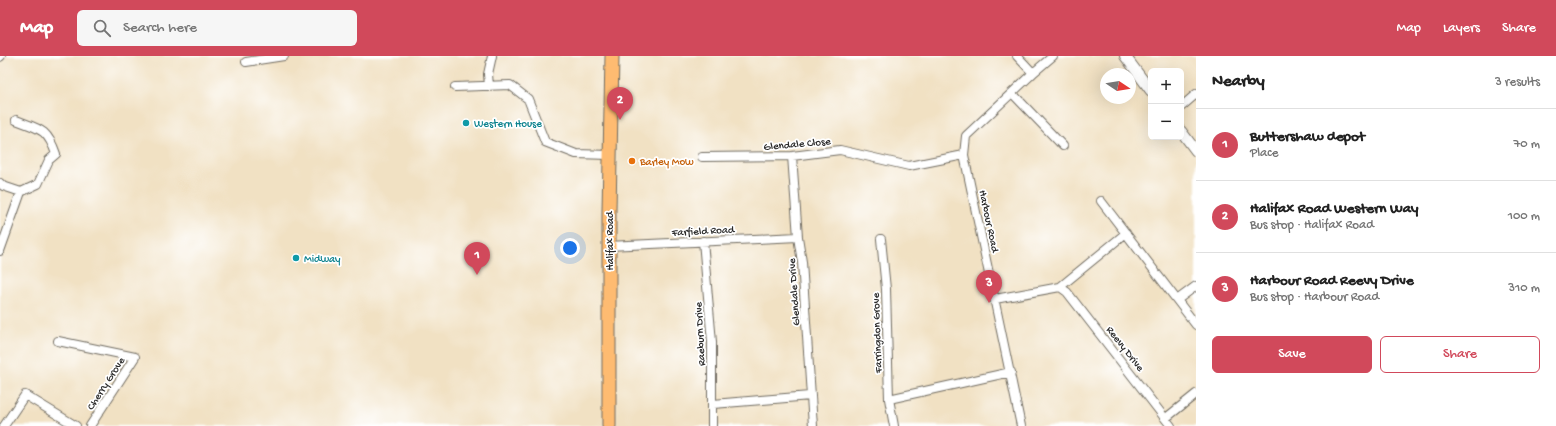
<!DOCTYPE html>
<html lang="en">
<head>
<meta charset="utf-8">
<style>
  body { margin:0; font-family:"Gochi Hand",sans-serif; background:#f6f6f6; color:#222 }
  .controls { position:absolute; right:12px; top:12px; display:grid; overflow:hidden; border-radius:6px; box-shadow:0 4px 16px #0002 }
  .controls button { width:36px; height:36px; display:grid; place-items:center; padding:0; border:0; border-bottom:1px solid #e0e0e0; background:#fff; color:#222; font:20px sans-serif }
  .compass { position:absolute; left:1100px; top:12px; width:36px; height:36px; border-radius:50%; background:#fff; box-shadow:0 4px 16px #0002; rotate:102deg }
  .you { position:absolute; left:570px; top:192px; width:14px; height:14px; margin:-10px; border:3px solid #fff; border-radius:50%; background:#1a73e8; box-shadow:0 0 0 6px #1a73e833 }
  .badge { display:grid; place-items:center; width:26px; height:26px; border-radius:50%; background:#d1495b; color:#fff; font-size:13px; font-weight:700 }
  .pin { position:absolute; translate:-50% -33px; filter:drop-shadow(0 1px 2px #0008) }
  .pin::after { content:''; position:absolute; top:21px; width:14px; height:12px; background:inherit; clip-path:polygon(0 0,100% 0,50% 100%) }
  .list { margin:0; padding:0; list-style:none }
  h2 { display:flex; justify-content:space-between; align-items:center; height:52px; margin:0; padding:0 16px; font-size:17px }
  h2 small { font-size:13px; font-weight:400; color:#767676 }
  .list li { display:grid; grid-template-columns:26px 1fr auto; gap:12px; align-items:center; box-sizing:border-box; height:72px; padding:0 16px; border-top:1px solid #e0e0e0 }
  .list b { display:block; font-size:15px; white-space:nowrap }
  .list p { margin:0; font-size:13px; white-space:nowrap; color:#767676 }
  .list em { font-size:13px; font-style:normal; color:#767676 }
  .actions { display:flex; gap:8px; padding:12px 16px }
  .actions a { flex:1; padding:9px 0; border:1px solid #d1495b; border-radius:6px; text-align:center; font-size:14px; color:#d1495b }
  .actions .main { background:#d1495b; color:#fff }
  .icon { flex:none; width:22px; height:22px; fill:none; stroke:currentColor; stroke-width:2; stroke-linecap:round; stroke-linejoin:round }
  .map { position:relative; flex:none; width:1196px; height:370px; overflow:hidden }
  header { display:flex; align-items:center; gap:24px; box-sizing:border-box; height:56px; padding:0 20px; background:#d1495b; color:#fff }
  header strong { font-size:19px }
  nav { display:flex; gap:22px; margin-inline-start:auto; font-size:14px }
  .search { width:280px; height:36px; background:#f6f6f6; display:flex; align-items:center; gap:10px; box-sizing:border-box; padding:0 14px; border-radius:6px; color:#767676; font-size:15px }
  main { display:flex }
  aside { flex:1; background:#fff }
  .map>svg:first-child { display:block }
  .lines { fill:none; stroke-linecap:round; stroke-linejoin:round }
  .minor-casing { stroke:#706b60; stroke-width:10 }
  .tertiary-casing { stroke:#706b60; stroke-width:12 }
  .trunk-casing { stroke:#706b60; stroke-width:15 }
  .minor { stroke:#fff; stroke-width:8 }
  .tertiary { stroke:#fff; stroke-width:10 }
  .trunk { stroke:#febb71; stroke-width:13 }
  .culture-dot { fill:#0f9aa8; stroke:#fff; stroke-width:1.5 }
  .food-dot { fill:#e8710a; stroke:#fff; stroke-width:1.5 }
  .labels { text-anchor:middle; stroke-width:3.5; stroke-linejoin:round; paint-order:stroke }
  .culture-label { font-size:11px; fill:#0d838f; stroke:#fff; text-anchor:start }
  .street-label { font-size:11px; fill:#2b2b2b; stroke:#fff }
  .food-label { font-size:11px; fill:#c56008; stroke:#fff; text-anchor:start }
</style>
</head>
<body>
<header>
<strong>Map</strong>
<div class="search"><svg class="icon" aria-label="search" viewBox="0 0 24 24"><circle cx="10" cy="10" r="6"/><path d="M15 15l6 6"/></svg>Search here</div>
<nav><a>Map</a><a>Layers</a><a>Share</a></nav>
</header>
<main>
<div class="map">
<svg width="1196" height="370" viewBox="0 0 1196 370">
  <rect width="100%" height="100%" fill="#fff"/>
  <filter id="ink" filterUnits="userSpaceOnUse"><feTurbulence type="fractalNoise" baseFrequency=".025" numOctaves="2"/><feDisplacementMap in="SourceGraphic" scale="8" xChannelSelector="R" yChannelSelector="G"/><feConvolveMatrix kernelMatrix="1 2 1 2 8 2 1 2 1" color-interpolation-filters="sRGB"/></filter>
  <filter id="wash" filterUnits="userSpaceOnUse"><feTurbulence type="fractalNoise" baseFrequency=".012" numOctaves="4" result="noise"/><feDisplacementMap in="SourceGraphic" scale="16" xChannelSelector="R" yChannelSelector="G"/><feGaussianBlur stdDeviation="0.9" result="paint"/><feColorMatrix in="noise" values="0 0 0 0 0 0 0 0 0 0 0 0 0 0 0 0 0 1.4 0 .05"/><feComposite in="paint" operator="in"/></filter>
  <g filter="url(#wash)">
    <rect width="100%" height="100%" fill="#f1e1c3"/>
  </g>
  <g filter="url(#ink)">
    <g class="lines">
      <defs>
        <path id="minor" d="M 1017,0 L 1033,17
          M 0,1 L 1,0
          M 246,6 L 284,0
          M 489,30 L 488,18 L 492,0
          M 455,31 L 510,29 L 528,43 L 545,86 L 576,98 L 610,99
          M 1012,37 L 1063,90
          M 1181,51 L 1196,38
          M 16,64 C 39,73 47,72 56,98 L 49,104 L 38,128 L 21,136
          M 792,100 L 798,181 L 802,206 L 813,370
          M 702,101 L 792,100 L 840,94 L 909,110 L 964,99
          M 0,127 L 3,130 L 21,136
          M 1101,145 L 1196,269
          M 881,183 L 886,233 L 889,343 L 894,370
          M 703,185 L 712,286 L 712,370
          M 608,190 L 798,181
          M 0,195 L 21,136
          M 1060,231 L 1067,236 L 1171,370
          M 995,243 L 1060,231 L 1126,177
          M 1177,244 L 1196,230
          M 58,285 L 135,301 L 90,370
          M 889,343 L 1011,316
          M 713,348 L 810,340
          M 1166,362 L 1196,338
          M 4,370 L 25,339 L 76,370
          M 1021,370 L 964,99 L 966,80 L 1033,17 L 1053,0"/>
        <path id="tertiary" d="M 1125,0 L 1151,35
          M 1181,75 L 1196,95"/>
        <path id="trunk" d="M 609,370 L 609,155 L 612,0"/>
      </defs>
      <!-- minor casing -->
      <use href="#minor" class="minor-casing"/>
      <!-- tertiary casing -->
      <use href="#tertiary" class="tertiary-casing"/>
      <!-- trunk casing -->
      <use href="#trunk" class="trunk-casing"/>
      <!-- minor -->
      <use href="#minor" class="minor"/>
      <!-- tertiary -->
      <use href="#tertiary" class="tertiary"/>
      <!-- trunk -->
      <use href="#trunk" class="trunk"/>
    </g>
  </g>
  <!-- markers -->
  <g class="culture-dot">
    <circle cx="466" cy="67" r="4"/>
    <circle cx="296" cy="202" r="4"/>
  </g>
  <circle class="food-dot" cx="632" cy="105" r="4"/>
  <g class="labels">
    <!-- culture labels -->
    <g class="culture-label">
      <text x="474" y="71">Western House</text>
      <text x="304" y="206">Midway</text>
    </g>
    <!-- street labels -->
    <g class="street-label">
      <text transform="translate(797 87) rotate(-5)" y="4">Glendale Close</text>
      <text transform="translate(990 165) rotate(78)" y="4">Harbour Road</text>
      <text transform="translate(703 174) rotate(-3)" y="4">Farfield Road</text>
      <text transform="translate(609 185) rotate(-90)" y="4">Halifax Road</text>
      <text transform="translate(793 236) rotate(-94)" y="4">Glendale Drive</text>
      <text transform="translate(876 277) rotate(-92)" y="4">Farringdon Grove</text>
      <text transform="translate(699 278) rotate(-93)" y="4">Raeburn Drive</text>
      <text transform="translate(1126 292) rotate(52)" y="4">Reevy Drive</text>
      <text transform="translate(105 327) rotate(-57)" y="4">Cherry Grove</text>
    </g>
    <!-- food labels -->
    <g class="food-label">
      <text x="640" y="109">Barley Mow</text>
    </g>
  </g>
</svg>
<div class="controls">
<button>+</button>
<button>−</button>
</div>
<svg class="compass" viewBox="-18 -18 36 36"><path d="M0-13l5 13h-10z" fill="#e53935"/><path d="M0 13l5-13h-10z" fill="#767676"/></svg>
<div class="you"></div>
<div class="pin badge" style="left:477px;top:219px">1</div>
<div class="pin badge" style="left:620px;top:64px">2</div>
<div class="pin badge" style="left:989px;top:247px">3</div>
</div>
<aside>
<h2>Nearby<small>3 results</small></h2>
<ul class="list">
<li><span class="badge">1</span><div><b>Buttershaw depot</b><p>Place</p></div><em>70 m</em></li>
<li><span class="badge">2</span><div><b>Halifax Road Western Way</b><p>Bus stop · Halifax Road</p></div><em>100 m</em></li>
<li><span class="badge">3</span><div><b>Harbour Road Reevy Drive</b><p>Bus stop · Harbour Road</p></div><em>310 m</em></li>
</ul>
<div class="actions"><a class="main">Save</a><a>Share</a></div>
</aside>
</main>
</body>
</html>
